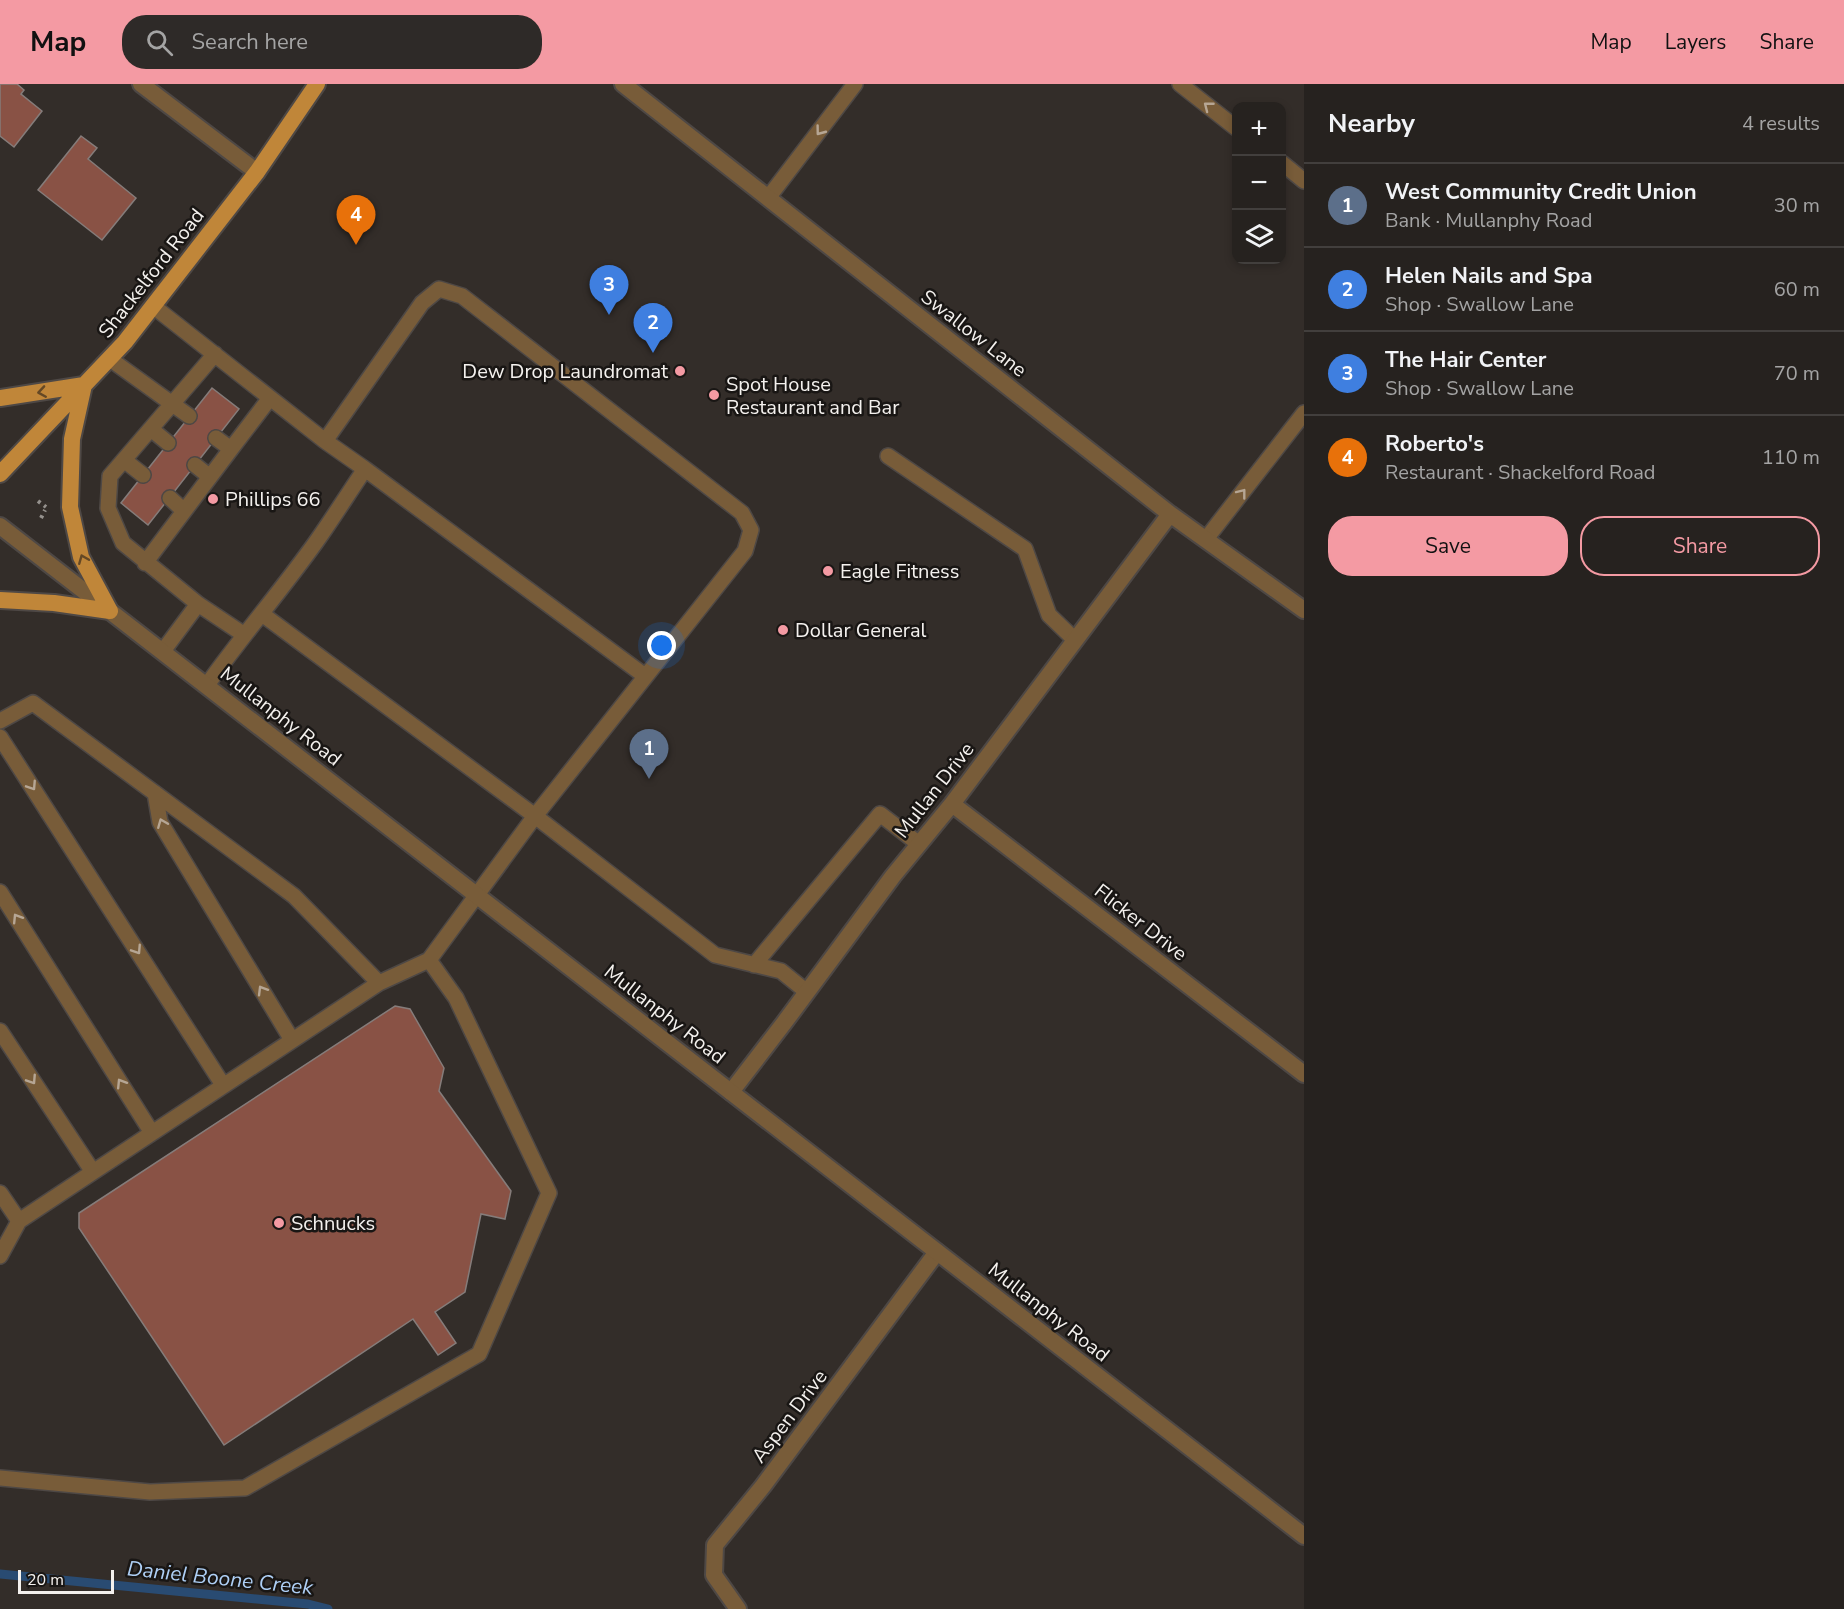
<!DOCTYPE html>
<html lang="en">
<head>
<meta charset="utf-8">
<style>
  body { margin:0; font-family:"Nunito Sans",sans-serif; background:#2e2a28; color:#f1f3f6 }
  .controls { position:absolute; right:18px; top:18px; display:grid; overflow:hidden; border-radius:12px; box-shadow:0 3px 9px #0003 }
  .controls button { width:54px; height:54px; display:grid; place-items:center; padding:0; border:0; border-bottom:2px solid #423f3d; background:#26221f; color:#f1f3f6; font:30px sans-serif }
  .scale { position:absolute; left:18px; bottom:15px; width:96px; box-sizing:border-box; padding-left:6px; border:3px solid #f4f1ee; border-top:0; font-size:16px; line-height:21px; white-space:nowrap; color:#f4f1ee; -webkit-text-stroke:4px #191614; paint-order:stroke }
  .you { position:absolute; left:662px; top:562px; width:21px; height:21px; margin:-15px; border:4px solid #fff; border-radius:50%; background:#1a73e8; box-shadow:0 0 0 9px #1a73e833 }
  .badge { display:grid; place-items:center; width:39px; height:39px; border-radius:50%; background:#f49aa3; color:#fff; font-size:20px; font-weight:700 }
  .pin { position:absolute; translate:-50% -50px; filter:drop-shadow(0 2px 3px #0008) }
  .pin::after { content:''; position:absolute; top:32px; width:21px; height:18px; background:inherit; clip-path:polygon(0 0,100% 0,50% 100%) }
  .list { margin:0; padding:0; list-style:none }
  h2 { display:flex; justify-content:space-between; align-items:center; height:78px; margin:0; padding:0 24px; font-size:26px }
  h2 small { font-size:20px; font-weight:400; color:#a4a4a4 }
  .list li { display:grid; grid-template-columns:39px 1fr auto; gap:18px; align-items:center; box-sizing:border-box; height:84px; padding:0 24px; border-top:2px solid #423f3d }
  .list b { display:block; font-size:22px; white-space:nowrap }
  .list p { margin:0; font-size:20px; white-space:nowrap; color:#a4a4a4 }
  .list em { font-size:20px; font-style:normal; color:#a4a4a4 }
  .actions { display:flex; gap:12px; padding:18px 24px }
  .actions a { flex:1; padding:14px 0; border:2px solid #f49aa3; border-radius:24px; text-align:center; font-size:21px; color:#f49aa3 }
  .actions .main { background:#f49aa3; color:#111 }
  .icon { flex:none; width:33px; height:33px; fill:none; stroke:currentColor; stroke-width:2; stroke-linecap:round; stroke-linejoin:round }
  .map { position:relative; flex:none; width:1304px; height:1525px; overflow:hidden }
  header { display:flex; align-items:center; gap:36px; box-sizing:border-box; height:84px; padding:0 30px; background:#f49aa3; color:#111 }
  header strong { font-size:28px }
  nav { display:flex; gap:33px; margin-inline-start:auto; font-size:21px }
  .search { width:420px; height:54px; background:#2e2a28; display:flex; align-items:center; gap:15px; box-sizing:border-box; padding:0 21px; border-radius:24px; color:#a4a4a4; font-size:22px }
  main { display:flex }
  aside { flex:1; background:#26221f }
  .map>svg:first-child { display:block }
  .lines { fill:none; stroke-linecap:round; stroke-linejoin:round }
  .stream { stroke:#294b72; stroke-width:9 }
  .building { fill:#895245; stroke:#857c7a; stroke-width:1.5 }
  .service-casing { stroke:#4e4845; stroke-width:18 }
  .minor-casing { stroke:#4e4845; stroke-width:20 }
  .tertiary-casing { stroke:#4e4845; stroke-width:20 }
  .primary-casing { stroke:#4e4845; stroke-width:20 }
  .path { stroke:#95918d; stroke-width:4; stroke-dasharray:3 4.5; stroke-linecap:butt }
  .service { stroke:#785c39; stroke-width:15 }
  .minor { stroke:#785c39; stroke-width:16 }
  .tertiary { stroke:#785c39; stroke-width:16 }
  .primary { stroke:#c08639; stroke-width:16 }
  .oneway { stroke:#b6a694 }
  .oneway2 { stroke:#644825 }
  .poi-dot { fill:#f49aa3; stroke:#191614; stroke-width:2 }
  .labels { text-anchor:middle; stroke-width:5; stroke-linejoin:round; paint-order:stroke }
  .street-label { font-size:20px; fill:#f4f1ee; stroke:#191614 }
  .poi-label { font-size:20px; fill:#f4f1ee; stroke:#191614; text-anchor:start }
  .water-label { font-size:21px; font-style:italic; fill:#aecff5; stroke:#191614 }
</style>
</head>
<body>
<header>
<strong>Map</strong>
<div class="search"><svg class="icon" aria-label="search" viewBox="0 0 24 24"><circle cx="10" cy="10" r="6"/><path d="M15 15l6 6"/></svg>Search here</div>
<nav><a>Map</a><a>Layers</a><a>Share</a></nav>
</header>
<main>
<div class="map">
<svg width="1304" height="1525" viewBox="0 0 1304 1525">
  <rect width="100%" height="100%" fill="#332d29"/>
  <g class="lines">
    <!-- stream -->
    <path class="stream" d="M 0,1490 L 308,1520 L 328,1525"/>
  </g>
  <!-- building -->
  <path class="building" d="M 0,0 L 17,0 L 24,6 L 21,10 L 42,27 L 14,63 L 0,52 Z
    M 81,52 L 97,64 L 88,75 L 136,114 L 102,156 L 38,106 Z
    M 212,304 L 239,325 L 148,441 L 121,419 Z
    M 395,922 L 410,925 L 444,984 L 439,1007 L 511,1107 L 505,1135 L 481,1130 L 465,1208 L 435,1228 L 456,1259 L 438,1271 L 413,1235 L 224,1361 L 79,1144 L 79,1129 Z"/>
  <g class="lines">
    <defs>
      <path id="service" d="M 1180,0 L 1236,44
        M 1282,79 L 1304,97
        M 768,114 L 855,0
        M 215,270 L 110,392 L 108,424 L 123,459 L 198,520 L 243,550
        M 110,275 L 189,332
        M 151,345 L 168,359
        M 216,354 L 231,365 L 270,314
        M 888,372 L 1025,465 L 1049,531 L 1075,556
        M 124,376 L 143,391
        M 195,381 L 210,393
        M 365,385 L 645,592
        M 170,414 L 184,427
        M 1206,455 L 1304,329
        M 145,479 L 231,365
        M 262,530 L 535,732 L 715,871 L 781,887 L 807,908
        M 163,567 L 198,520
        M 207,601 C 242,552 281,507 316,458 C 333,434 348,410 365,385 L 325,357
        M 0,637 L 33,619 L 294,812 L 379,899
        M 0,653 L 223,1001
        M 155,709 L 160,738 L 292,956
        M 0,808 L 152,1049
        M 754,881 L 880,730 L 919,760
        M 0,947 L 93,1088
        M 0,1109 L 19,1137 L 379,899 L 429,876 L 535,732 L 745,467 L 751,446 L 742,429 L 462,212 L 439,205 L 422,219 L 325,357 L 153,222
        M 0,1172 L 19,1137
        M 0,1394 L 150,1408 L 245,1404 L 479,1270 L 549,1109 L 456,914 L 429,876"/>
      <path id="minor" d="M 141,0 L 257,88
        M 623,0 L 1170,430 L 1304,526
        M 952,720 L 1304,990
        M 731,1008 L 784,939 L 893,792 L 952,720 L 1170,430
        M 738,1525 L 714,1491 L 715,1461 L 763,1402 L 937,1168"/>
      <path id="tertiary" d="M 0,442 L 1304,1452"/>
      <path id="primary" d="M 84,301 L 72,355 L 70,423 L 81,473 L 110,527
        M 0,314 L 84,301
        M 0,390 L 125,258 L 257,88 L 317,0
        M 0,516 L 54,519 L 110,527"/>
    </defs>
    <!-- service casing -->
    <use href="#service" class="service-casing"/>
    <!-- minor casing -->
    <use href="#minor" class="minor-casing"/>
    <!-- tertiary casing -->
    <use href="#tertiary" class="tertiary-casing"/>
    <!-- primary casing -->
    <use href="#primary" class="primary-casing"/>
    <!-- path -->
    <path class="path" d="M 38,417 L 46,423
      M 41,434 L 45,426"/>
    <!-- service -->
    <use href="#service" class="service"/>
    <!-- minor -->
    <use href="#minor" class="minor"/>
    <!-- tertiary -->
    <use href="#tertiary" class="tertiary"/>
    <!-- primary -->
    <use href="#primary" class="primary"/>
  </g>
  <!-- one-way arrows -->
  <defs><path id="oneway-chevron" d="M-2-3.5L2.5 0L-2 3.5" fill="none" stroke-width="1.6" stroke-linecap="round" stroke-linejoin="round" transform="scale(1.5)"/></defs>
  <g class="oneway">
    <use href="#oneway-chevron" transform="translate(1208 22) rotate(-142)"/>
    <use href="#oneway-chevron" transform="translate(820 47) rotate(127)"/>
    <use href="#oneway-chevron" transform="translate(1242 409) rotate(-52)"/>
    <use href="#oneway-chevron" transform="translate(32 702) rotate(57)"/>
    <use href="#oneway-chevron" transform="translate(162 739) rotate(-112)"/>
    <use href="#oneway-chevron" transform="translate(17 834) rotate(-122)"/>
    <use href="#oneway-chevron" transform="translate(137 866) rotate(57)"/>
    <use href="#oneway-chevron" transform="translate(262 906) rotate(-121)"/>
    <use href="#oneway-chevron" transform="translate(32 996) rotate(57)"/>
    <use href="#oneway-chevron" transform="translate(121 999) rotate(-122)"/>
  </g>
  <g class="oneway2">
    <use href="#oneway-chevron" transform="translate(42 308) rotate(171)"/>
    <use href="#oneway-chevron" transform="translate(83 475) rotate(-112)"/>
  </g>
  <!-- markers -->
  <g class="poi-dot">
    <circle cx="680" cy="287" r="6"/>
    <circle cx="714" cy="311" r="6"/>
    <circle cx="213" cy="415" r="6"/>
    <circle cx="828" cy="487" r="6"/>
    <circle cx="783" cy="546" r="6"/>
    <circle cx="279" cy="1139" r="6"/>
  </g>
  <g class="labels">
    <!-- street labels -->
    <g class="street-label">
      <text transform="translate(151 189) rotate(-52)" y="7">Shackelford Road</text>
      <text transform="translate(974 249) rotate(38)" y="7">Swallow Lane</text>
      <text transform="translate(281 632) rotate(38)" y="7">Mullanphy Road</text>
      <text transform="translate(934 706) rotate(-52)" y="7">Mullan Drive</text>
      <text transform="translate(1141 838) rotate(38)" y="7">Flicker Drive</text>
      <text transform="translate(665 930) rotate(38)" y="7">Mullanphy Road</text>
      <text transform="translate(1049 1228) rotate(38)" y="7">Mullanphy Road</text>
      <text transform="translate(789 1332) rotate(-53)" y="7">Aspen Drive</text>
    </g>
    <!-- poi labels -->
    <g class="poi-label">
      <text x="668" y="294" text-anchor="end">Dew Drop Laundromat</text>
      <text x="726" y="307">Spot House<tspan x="726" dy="23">Restaurant and Bar</tspan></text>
      <text x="225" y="422">Phillips 66</text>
      <text x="840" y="494">Eagle Fitness</text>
      <text x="795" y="553">Dollar General</text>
      <text x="291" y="1146">Schnucks</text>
    </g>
    <!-- water labels -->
    <g class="water-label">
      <text transform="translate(220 1494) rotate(6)" y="7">Daniel Boone Creek</text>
    </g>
  </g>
</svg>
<div class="controls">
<button>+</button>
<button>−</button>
<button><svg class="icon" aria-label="layers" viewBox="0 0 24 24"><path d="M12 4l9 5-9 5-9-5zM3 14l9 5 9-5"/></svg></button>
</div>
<div class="scale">20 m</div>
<div class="you"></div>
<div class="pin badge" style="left:649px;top:695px;background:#5c6f8a">1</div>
<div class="pin badge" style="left:653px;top:269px;background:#3f7fe0">2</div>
<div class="pin badge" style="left:609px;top:231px;background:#3f7fe0">3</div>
<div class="pin badge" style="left:356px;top:161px;background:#e8710a">4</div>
</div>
<aside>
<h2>Nearby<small>4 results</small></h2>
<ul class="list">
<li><span class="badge" style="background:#5c6f8a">1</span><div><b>West Community Credit Union</b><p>Bank · Mullanphy Road</p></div><em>30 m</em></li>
<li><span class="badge" style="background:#3f7fe0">2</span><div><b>Helen Nails and Spa</b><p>Shop · Swallow Lane</p></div><em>60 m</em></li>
<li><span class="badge" style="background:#3f7fe0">3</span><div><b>The Hair Center</b><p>Shop · Swallow Lane</p></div><em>70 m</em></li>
<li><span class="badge" style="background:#e8710a">4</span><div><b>Roberto's</b><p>Restaurant · Shackelford Road</p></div><em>110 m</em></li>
</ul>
<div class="actions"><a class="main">Save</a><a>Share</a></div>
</aside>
</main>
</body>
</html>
